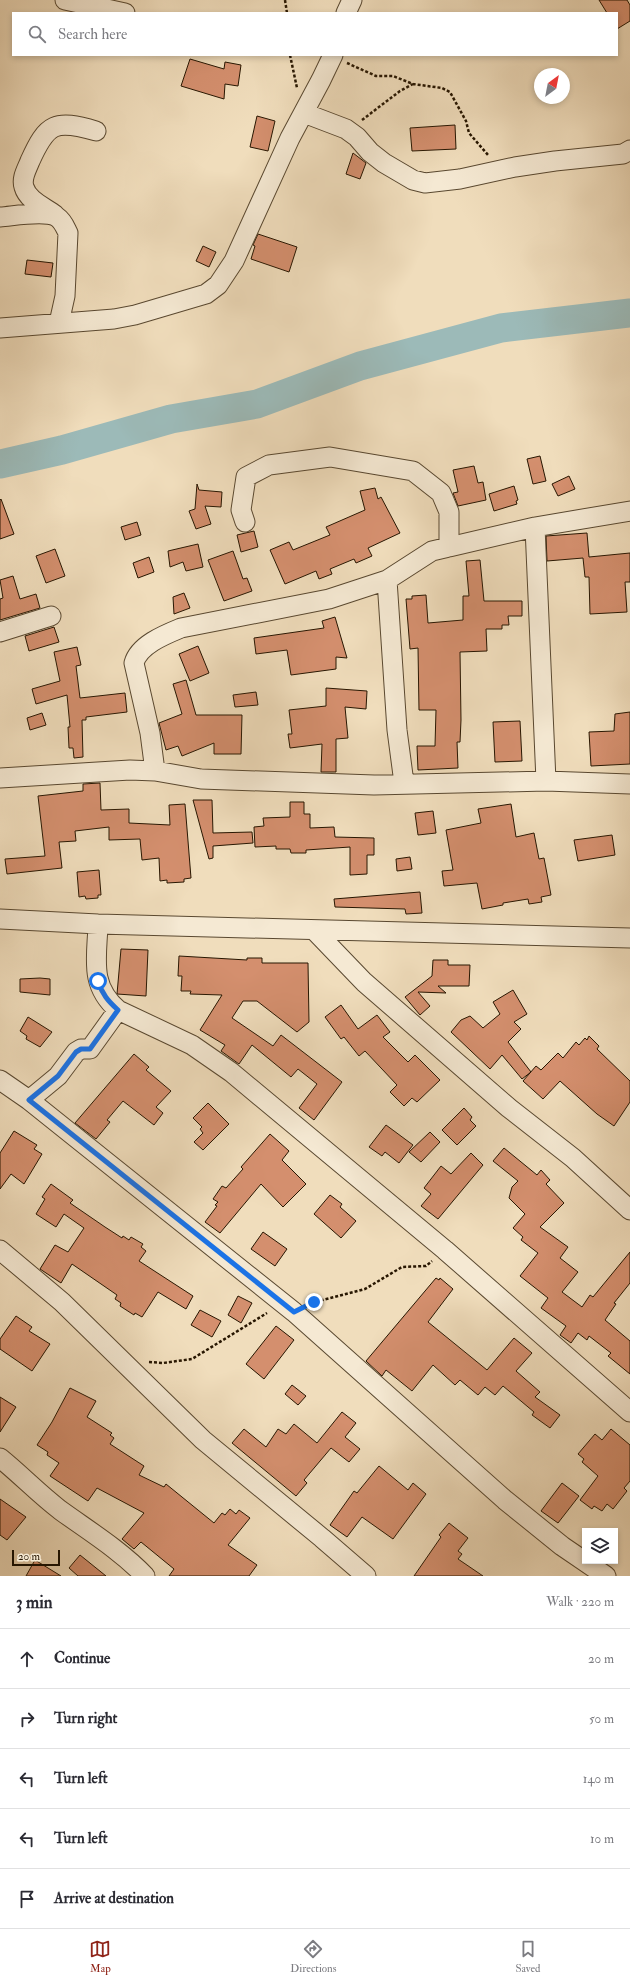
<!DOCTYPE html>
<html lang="en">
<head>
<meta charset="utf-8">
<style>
  body { margin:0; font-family:"IM FELL Double Pica",serif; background:#f2f2f3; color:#2b2b33 }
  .controls { position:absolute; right:12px; bottom:12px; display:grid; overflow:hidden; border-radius:0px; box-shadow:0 2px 6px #0003 }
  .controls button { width:36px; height:36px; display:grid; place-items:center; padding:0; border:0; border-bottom:1px solid #e1e1e2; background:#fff; color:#2b2b33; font:20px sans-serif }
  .compass { position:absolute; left:534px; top:68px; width:36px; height:36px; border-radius:50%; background:#fff; box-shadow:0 2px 6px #0003; rotate:32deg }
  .scale { position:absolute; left:12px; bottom:10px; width:48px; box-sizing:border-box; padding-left:4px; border:2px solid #271601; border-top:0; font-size:11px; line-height:14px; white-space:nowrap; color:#271601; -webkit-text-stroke:3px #f5e9d3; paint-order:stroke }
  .stop { position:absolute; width:12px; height:12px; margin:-9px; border:3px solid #1a73e8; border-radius:50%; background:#fff }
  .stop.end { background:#1a73e8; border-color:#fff; box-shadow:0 1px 4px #0008 }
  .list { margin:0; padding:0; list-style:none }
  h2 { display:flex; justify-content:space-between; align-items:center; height:52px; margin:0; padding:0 16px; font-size:17px }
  h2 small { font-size:13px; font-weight:400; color:#7c7c81 }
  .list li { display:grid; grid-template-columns:26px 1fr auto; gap:12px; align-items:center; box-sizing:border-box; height:60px; padding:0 16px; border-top:1px solid #e1e1e2 }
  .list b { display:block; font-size:15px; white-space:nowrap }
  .list em { font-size:13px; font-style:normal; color:#7c7c81 }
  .icon { flex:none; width:22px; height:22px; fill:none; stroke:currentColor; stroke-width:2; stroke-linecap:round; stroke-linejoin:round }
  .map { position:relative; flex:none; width:630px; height:1576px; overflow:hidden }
  .search { position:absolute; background:#fff; box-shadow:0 2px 6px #0003; left:12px; right:12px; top:12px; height:44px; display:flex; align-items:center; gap:10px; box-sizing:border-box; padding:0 14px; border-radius:0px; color:#7c7c81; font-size:15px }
  .sheet { height:352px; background:#fff }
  nav { display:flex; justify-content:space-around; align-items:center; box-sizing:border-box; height:56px; border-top:1px solid #e1e1e2; background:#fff; font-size:11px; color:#7c7c81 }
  nav a { display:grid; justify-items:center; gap:2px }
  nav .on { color:#8f2418 }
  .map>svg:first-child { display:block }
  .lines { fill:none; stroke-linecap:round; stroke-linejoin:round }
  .river { stroke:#9cbab8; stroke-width:29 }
  .building { fill:#d48f6e; stroke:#271601 }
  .minor-casing { stroke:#594830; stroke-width:21 }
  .path { stroke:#271601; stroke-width:2.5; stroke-dasharray:3 2; stroke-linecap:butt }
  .minor { stroke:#f5e9d3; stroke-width:19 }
  .route { stroke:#1a73e8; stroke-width:5 }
</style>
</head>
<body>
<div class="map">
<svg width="630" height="1576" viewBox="0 0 630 1576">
  <rect width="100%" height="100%" fill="#f0ddbc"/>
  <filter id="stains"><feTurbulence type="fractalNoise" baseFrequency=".005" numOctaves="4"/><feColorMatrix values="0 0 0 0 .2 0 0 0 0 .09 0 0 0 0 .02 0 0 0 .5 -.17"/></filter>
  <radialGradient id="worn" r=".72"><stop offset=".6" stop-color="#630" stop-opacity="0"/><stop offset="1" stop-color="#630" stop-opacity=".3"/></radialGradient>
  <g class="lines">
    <!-- river -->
    <path class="river" d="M 0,464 L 62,450 L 171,419 L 257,404 L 360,366 L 501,328 L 630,313"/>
  </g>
  <!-- building -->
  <path class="building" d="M 599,0 L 627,0 L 630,5 L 630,21 L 617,29 L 617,13 L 607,13 Z
    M 190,59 L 224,69 L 225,62 L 241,65 L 238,86 L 225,84 L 224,99 L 181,86 Z
    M 257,116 L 275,121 L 268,151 L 250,147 Z
    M 455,125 L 456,149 L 412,151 L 410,128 Z
    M 353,153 L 366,163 L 360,179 L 346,174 Z
    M 258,234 L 297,247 L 289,272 L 251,259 L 255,246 L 253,245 Z
    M 203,246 L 216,252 L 209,267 L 196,261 Z
    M 27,260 L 53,263 L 51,277 L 25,274 Z
    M 540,456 L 546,481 L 533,484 L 527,459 Z
    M 474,466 L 478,483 L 483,482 L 486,500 L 458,506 L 453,493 L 458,492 L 453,470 Z
    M 569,476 L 575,489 L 558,496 L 552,484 Z
    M 197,484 L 199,490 L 222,492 L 221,507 L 205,506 L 211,524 L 196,529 L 189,511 L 195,509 Z
    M 514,486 L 518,500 L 516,501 L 517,504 L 494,511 L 489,494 Z
    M 375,488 L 378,499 L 381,497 L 400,533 L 368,548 L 372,556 L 356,563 L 354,559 L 330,569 L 332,574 L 319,579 L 316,571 L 285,584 L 270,550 L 289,542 L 293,550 L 330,535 L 326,527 L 365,510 L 360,491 Z
    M 1,499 L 14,534 L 0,539 L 0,500 Z
    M 137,522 L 141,535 L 125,540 L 121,527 Z
    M 254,531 L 258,547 L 241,552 L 237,535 Z
    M 587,533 L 589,557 L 630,553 L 630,582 L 625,582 L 627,612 L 590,614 L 589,577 L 585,577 L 583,558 L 547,561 L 546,536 Z
    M 198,544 L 203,567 L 186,571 L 183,562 L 170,567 L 168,551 Z
    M 55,549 L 65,576 L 46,583 L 36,556 Z
    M 233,551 L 243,579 L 247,578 L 252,591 L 224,601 L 208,560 Z
    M 149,557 L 154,572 L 138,578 L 133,563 Z
    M 480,560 L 484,601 L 522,601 L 522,616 L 508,616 L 509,625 L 502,625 L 502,629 L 486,629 L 487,651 L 460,652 L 461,720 L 460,742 L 457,742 L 458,768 L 418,770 L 417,746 L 435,746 L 436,710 L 419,710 L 418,648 L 410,649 L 406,599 L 412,599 L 412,596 L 426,595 L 428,623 L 463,620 L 463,596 L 469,596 L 466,561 Z
    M 13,576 L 20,599 L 36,594 L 40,608 L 0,620 L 0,599 L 3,598 L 0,580 Z
    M 184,593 L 190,608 L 174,614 L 173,597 Z
    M 335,617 L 347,658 L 336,657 L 336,669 L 291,675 L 287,650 L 256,654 L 254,638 L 324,628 L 322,621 Z
    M 54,627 L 59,642 L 29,651 L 25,636 Z
    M 198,646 L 209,673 L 190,681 L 179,654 Z
    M 77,647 L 81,665 L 76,666 L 80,698 L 125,693 L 127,712 L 86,717 L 86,720 L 82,720 L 83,757 L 74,758 L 73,748 L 69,748 L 68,727 L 70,727 L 67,695 L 36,704 L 32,689 L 60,681 L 54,652 Z
    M 186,680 L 196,715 L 242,715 L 241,754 L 214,754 L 214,743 L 182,756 L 178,746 L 166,750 L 159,723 L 182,714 L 173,684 Z
    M 326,688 L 367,691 L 366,709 L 345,707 L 348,738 L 336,739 L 336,772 L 321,772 L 322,744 L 290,748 L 288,734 L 292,734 L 289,710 L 326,706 Z
    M 256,692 L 258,705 L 235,707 L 233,695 Z
    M 630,712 L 630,764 L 591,766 L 589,732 L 614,731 L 615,714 Z
    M 42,713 L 46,725 L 30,730 L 27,718 Z
    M 520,721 L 522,761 L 495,762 L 493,722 Z
    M 100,783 L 101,810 L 129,809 L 129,823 L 170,825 L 169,805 L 185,804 L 191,878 L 184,879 L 184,882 L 167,883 L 167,880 L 160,881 L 159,858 L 142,860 L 140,839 L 109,840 L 109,827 L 75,831 L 76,841 L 59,842 L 62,868 L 7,874 L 5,859 L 45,856 L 38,796 L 83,791 L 83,784 Z
    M 193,800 L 212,800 L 213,833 L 252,832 L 253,843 L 213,846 L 213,858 L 209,859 Z
    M 290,802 L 304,802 L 304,814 L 310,814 L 310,828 L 334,827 L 335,837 L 374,838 L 374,855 L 367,855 L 367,874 L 350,875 L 350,847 L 306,850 L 306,853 L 291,853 L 290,849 L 276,849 L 276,846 L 255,847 L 254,827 L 264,826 L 263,818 L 290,817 Z
    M 511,804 L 516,837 L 534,833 L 539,859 L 544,858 L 551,895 L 541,897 L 542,902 L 529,904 L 528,899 L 503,903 L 503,905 L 482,909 L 477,883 L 444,886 L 442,871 L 453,870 L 446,830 L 481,823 L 478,809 Z
    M 433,811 L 436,833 L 418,835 L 415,813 Z
    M 612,835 L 615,855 L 578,861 L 574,840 Z
    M 410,857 L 412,869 L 397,871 L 396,859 Z
    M 99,870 L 101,895 L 98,895 L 98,898 L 86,899 L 85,896 L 79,897 L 77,872 Z
    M 420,892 L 422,913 L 406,914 L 405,909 L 335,907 L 334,899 Z
    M 121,949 L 148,950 L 146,996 L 117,994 Z
    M 179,956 L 247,960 L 247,958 L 262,958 L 262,963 L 308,963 L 309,1022 L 297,1032 L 257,1001 L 243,1001 L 232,1018 L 273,1046 L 281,1035 L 342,1082 L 314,1120 L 299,1108 L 317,1084 L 298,1069 L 291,1077 L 252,1045 L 239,1064 L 221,1051 L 225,1045 L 200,1030 L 222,995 L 190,994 L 191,991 L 181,991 L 182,976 L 178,976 Z
    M 433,960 L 448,960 L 448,965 L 470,965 L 469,986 L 438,986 L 446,993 L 418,992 L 430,1006 L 420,1015 L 405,997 L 432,976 Z
    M 40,978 L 50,979 L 50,995 L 20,992 L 20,979 Z
    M 513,990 L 527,1014 L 514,1022 L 521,1029 L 508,1042 L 531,1072 L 522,1079 L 502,1055 L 490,1069 L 451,1032 L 461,1020 L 470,1016 L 483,1028 L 500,1014 L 493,1002 Z
    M 341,1005 L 358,1029 L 377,1015 L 390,1032 L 383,1037 L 408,1062 L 415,1055 L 440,1080 L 417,1102 L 412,1098 L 404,1106 L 390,1092 L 397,1085 L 365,1051 L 359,1056 L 344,1037 L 341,1039 L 325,1017 Z
    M 28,1017 L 52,1032 L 40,1047 L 26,1039 L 27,1036 L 20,1031 Z
    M 589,1036 L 599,1046 L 597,1049 L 630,1081 L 630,1102 L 614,1126 L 597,1114 L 560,1081 L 543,1099 L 523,1081 L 536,1066 L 541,1070 L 558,1053 L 563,1058 L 576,1042 L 579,1045 L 585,1038 L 587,1040 Z
    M 134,1054 L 149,1067 L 146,1070 L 171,1091 L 156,1107 L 163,1113 L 154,1125 L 123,1101 L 107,1120 L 110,1122 L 96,1139 L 75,1123 Z
    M 208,1103 L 229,1124 L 203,1150 L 194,1142 L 203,1133 L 200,1129 L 202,1127 L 193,1118 Z
    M 464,1108 L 472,1117 L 470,1120 L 476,1126 L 457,1145 L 442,1130 Z
    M 386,1125 L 413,1145 L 399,1163 L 385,1152 L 382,1156 L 369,1147 Z
    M 14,1131 L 37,1145 L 34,1149 L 42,1154 L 24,1184 L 11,1174 L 0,1189 L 0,1153 Z
    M 430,1132 L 440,1142 L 421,1162 L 409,1152 Z
    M 270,1134 L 289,1151 L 282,1160 L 306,1184 L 283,1207 L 261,1184 L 220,1233 L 205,1222 L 217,1206 L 215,1205 L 218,1202 L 213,1199 L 222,1186 L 226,1188 L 243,1169 L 241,1167 Z
    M 504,1148 L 537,1175 L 541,1170 L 550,1180 L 546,1184 L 564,1203 L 540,1227 L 568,1247 L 560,1258 L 578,1272 L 562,1292 L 582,1307 L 590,1295 L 593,1297 L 630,1252 L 630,1283 L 614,1303 L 616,1304 L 605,1320 L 630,1341 L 630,1374 L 608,1356 L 611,1353 L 589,1336 L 587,1340 L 578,1333 L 571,1343 L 560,1335 L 566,1326 L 541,1308 L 548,1298 L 520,1276 L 538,1253 L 521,1240 L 523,1237 L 513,1228 L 525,1214 L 509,1198 L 512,1187 L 518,1181 L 493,1161 Z
    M 471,1153 L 483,1165 L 438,1219 L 421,1206 L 431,1194 L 424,1188 L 441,1166 L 451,1174 Z
    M 51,1184 L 73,1200 L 70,1203 L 105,1227 L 122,1238 L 123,1236 L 129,1240 L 131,1237 L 143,1244 L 141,1247 L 146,1251 L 139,1261 L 193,1296 L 186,1309 L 158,1292 L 142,1317 L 135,1313 L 134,1315 L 120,1306 L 121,1303 L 115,1299 L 117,1295 L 72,1264 L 61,1283 L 40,1269 L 55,1245 L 68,1252 L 84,1228 L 64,1214 L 56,1227 L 36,1214 L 45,1199 L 42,1197 Z
    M 330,1195 L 342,1204 L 340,1207 L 356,1221 L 341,1238 L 314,1214 Z
    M 263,1232 L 287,1249 L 275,1266 L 251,1249 Z
    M 436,1278 L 439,1280 L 440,1278 L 453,1289 L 428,1322 L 487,1370 L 514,1338 L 532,1353 L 516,1371 L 540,1392 L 535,1397 L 560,1415 L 550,1428 L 532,1415 L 534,1412 L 503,1386 L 495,1395 L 485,1387 L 478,1395 L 460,1380 L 455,1385 L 433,1365 L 412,1391 L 386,1370 L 382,1376 L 366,1361 Z
    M 238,1296 L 252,1303 L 241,1323 L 228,1315 Z
    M 200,1310 L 221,1321 L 212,1337 L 191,1325 Z
    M 16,1316 L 32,1327 L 29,1331 L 50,1344 L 32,1371 L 0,1349 L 0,1339 Z
    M 276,1326 L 294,1340 L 264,1379 L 246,1364 Z
    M 292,1385 L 306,1396 L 298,1405 L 285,1394 Z
    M 70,1388 L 96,1401 L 87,1417 L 112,1433 L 110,1435 L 114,1438 L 110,1444 L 144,1466 L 139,1475 L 164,1487 L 166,1484 L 214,1523 L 222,1513 L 225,1515 L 230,1509 L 236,1514 L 239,1510 L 250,1518 L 228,1545 L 257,1565 L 249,1576 L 169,1576 L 174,1569 L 141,1542 L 134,1549 L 122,1539 L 144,1513 L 97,1488 L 88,1501 L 50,1476 L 59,1463 L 47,1455 L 48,1452 L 37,1445 L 52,1422 Z
    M 0,1397 L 16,1407 L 0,1432 Z
    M 342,1412 L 356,1423 L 345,1437 L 360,1449 L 349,1462 L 331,1448 L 304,1480 L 307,1483 L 296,1496 L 232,1443 L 244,1429 L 266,1447 L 278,1429 L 286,1434 L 294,1424 L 317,1443 Z
    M 611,1429 L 630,1445 L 630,1481 L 624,1488 L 627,1491 L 613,1509 L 607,1504 L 602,1511 L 594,1506 L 592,1509 L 580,1500 L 598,1476 L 582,1462 L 584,1459 L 578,1454 L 595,1434 L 602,1440 Z
    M 379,1466 L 408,1490 L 413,1483 L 426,1494 L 393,1539 L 362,1517 L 347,1537 L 330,1525 L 354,1491 L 357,1493 Z
    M 562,1483 L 579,1496 L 558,1523 L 541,1511 Z
    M 0,1499 L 26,1517 L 7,1540 L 0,1535 Z
    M 449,1523 L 468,1538 L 458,1551 L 462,1554 L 458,1559 L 483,1576 L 414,1576 L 441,1537 L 439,1535 Z
    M 80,1555 L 106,1576 L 78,1576 L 69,1568 Z
    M 35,1560 L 61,1576 L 26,1576 Z"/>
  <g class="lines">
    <defs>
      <path id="minor" d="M 65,0 L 125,13
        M 346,13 L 352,0
        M 304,113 L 346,129 L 357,137 L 370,152 L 384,163 L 413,180 L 425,183 L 460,179 L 515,167 L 555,161 L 623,154 L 630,150
        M 55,215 C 45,207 28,201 24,187 C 21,178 27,169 30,161 C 47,123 55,119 96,131
        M 0,217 C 14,216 45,210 57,217 C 63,221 65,227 68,233 L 65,296 L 59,323
        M 0,328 L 114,319 L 135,315 L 206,294 L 218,285 L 234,261 L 290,138 L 321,80 L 333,55
        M 245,522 L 241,510 L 246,477 L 269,465 L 330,457 L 413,471 L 441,493 L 449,512 L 449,547
        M 535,527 L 546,781
        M 387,580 L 397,730 L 404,783
        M 0,632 L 51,616
        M 155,771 L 150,733 L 134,663 C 139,645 164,635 181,628 L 329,599 L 387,580 L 432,551 L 535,527 L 630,511
        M 0,778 L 130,770 L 155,771 L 201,779 L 374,785 L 546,781 L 630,784
        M 0,919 L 98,924 L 630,938
        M 98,924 C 97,958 89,985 118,1010 L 192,1045 L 231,1072 L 445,1250 L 630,1412
        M 314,930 L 364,982 L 509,1108 L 573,1158 L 630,1210
        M 0,1080 L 29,1100 L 294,1312 L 505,1500 L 562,1546 L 606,1576
        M 29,1100 L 58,1076 L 76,1052 L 81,1049 L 90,1049 L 118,1010
        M 0,1250 L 62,1302 L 203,1440 L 322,1538 L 366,1576
        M 0,1458 C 21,1475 39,1494 60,1510 C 89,1531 120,1550 145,1576"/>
    </defs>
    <!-- minor casing -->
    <use href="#minor" class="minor-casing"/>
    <!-- path -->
    <path class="path" d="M 285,0 L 287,13
      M 290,55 L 297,88
      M 347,63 L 376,76 L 393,76 L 413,84 L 442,88 L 450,92 L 466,121 L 469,133 L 488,155
      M 362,120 L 400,91 L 413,84
      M 311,1303 L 365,1289 L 402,1267 L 426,1266 L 432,1261
      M 149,1362 L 163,1363 L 192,1359 L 267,1313"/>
    <!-- minor -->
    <use href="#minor" class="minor"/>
  </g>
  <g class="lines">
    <!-- route -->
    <path class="route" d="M 98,981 C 102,994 108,1001 118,1010 L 90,1049 L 81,1049 L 76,1052 L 58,1076 L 29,1100 L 294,1312 L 314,1302"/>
  </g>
  <rect width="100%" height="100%" filter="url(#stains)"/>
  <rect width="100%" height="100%" fill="url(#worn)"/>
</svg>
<div class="controls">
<button><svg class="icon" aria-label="layers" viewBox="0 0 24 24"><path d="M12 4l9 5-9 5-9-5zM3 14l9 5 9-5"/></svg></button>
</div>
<svg class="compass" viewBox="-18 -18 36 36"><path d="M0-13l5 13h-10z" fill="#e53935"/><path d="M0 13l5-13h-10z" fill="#7c7c81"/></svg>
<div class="scale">20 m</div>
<div class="stop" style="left:98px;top:981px"></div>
<div class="stop end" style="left:314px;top:1302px"></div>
<div class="search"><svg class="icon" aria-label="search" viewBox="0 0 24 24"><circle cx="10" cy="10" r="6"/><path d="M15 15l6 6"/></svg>Search here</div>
</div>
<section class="sheet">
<h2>3 min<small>Walk · 220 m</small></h2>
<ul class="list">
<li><svg class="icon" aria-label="ahead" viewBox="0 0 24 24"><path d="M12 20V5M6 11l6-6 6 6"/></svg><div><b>Continue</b></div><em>20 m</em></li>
<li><svg class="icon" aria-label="right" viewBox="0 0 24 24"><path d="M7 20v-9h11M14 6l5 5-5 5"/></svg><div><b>Turn right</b></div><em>50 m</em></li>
<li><svg class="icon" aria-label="left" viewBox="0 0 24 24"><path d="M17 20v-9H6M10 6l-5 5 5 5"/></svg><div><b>Turn left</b></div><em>140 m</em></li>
<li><svg class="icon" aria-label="left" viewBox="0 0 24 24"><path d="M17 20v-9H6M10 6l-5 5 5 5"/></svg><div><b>Turn left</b></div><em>10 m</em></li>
<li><svg class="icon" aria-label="arrive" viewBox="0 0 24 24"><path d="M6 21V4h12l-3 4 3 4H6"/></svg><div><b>Arrive at destination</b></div></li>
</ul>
</section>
<nav>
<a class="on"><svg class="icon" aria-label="map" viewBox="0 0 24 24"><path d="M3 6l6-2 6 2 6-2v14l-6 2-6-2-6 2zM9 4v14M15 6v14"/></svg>Map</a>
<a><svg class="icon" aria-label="directions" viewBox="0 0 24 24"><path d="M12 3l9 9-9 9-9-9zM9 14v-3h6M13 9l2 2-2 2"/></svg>Directions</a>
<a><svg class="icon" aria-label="saved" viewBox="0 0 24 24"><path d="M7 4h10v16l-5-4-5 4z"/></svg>Saved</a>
</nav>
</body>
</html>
